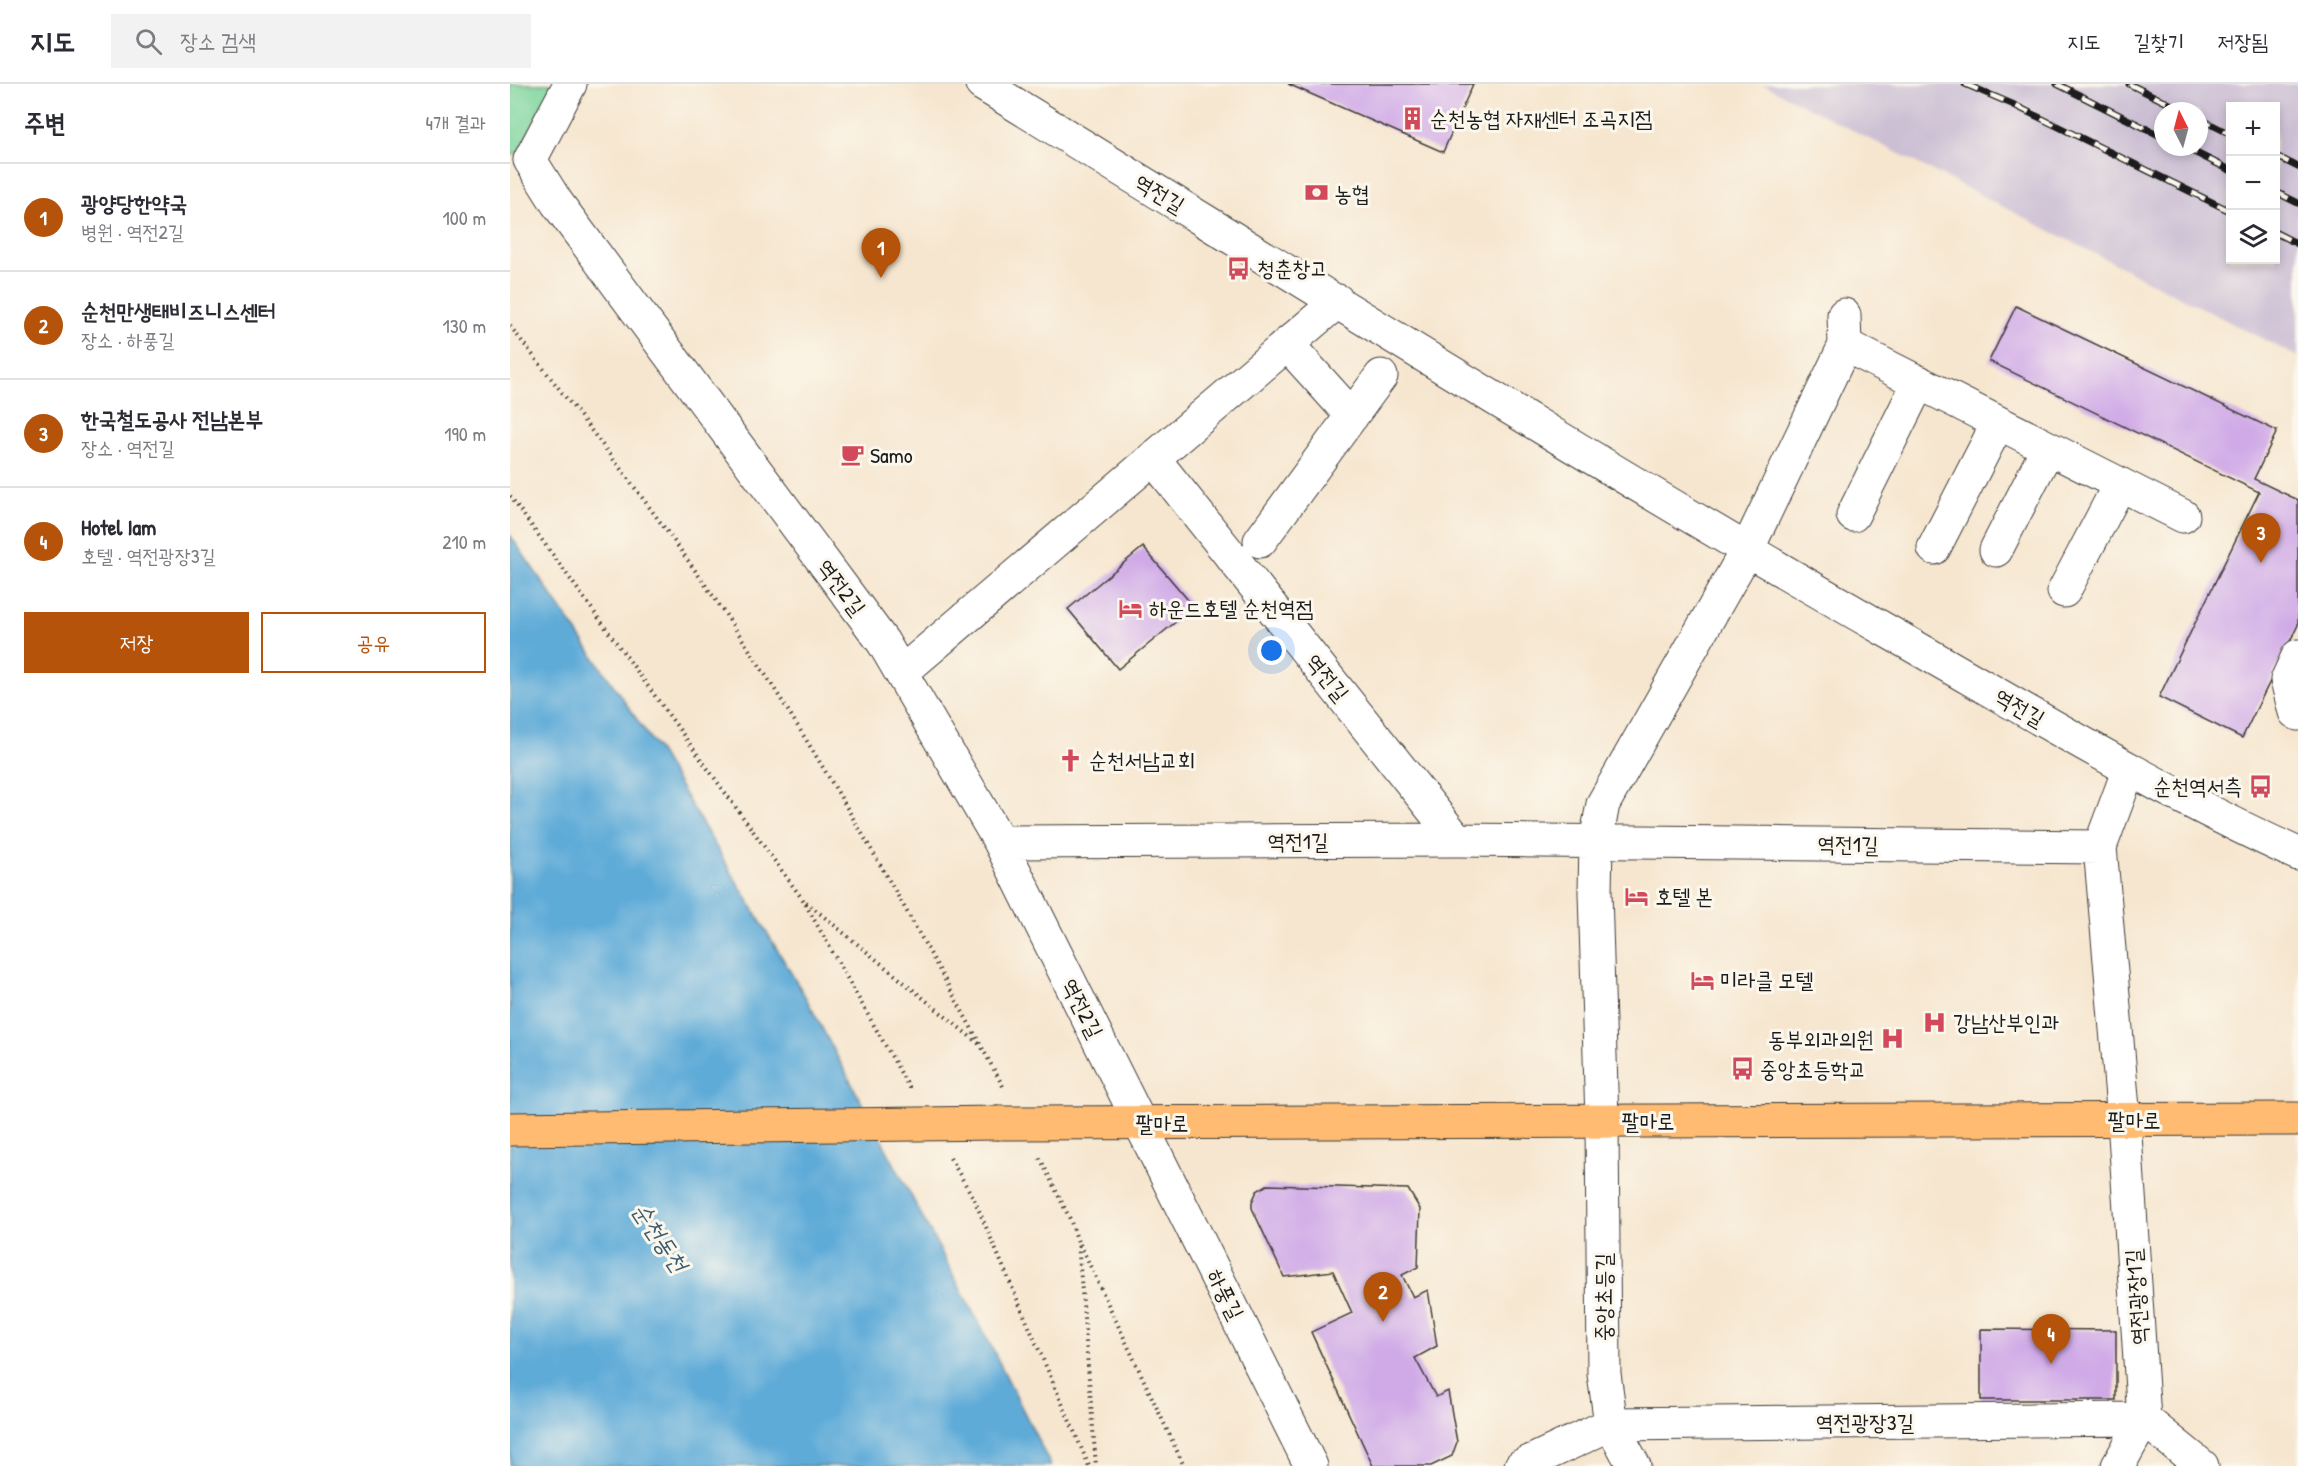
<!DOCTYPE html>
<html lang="ko">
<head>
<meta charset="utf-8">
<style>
  body { margin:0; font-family:"Patrick Hand","Poor Story",sans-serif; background:#f2f2f3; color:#2b2b33 }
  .controls { position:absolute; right:18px; top:18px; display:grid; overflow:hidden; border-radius:0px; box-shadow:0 3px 9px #0003 }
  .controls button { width:54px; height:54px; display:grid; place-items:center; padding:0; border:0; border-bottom:2px solid #e1e1e2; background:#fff; color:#2b2b33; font:30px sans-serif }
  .compass { position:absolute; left:1644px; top:18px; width:54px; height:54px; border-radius:50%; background:#fff; box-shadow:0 3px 9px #0003; rotate:354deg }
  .you { position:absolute; left:762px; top:567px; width:21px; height:21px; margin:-15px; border:4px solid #fff; border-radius:50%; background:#1a73e8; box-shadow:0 0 0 9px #1a73e833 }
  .badge { display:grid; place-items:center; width:39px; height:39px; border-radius:50%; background:#b45309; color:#fff; font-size:20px; font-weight:700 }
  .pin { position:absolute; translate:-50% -50px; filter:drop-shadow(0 2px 3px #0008) }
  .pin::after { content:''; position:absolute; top:32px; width:21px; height:18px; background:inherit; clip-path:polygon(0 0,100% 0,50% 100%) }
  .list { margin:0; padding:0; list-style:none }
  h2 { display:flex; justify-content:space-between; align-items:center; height:78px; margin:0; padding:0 24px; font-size:26px }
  h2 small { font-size:20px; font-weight:400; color:#7c7c81 }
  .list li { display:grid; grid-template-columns:39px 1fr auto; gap:18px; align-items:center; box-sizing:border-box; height:108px; padding:0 24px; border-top:2px solid #e1e1e2 }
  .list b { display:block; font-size:22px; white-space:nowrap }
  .list p { margin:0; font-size:20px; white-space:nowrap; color:#7c7c81 }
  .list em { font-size:20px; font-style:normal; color:#7c7c81 }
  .actions { display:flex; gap:12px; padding:18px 24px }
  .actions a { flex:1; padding:14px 0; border:2px solid #b45309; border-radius:0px; text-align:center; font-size:21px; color:#b45309 }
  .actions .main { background:#b45309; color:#fff }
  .icon { flex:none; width:33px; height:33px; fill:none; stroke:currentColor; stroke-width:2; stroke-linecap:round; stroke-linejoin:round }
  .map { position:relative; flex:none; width:1788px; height:1382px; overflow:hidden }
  header { display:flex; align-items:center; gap:36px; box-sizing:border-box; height:84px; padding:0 30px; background:#fff; border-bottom:2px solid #e1e1e2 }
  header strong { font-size:28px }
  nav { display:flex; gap:33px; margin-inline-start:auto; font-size:21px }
  .search { width:420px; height:54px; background:#f2f2f3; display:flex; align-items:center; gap:15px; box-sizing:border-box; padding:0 21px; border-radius:0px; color:#7c7c81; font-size:22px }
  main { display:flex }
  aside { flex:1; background:#fff }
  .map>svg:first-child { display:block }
  .industrial { fill:#ccbfd4; fill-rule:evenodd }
  .green { fill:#79d49b; stroke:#4a785c; stroke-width:1.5 }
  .water { fill:#5fabd8; stroke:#3e647a; stroke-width:1.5 }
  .building { fill:#d0aae7 }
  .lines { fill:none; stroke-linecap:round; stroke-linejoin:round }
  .minor-casing { stroke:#3d3a37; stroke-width:35 }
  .major-casing { stroke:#3d3a37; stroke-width:35 }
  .path { stroke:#3d3a37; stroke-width:4; stroke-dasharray:1.5 4.5; stroke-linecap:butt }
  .minor { stroke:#fff; stroke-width:33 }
  .major { stroke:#febb71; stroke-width:33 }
  .rail-casing { stroke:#1c1c1c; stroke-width:7 }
  .rail { stroke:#fbf7ec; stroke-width:4.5; stroke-dasharray:14; stroke-linecap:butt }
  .major-bridge-casing { stroke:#3d3a37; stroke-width:35; stroke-linecap:butt }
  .major-bridge { stroke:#febb71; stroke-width:33 }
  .labels { text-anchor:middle; stroke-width:6; stroke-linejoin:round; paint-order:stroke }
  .poi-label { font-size:22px; fill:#1c1c1c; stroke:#fbf7ec; text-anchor:start }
  .street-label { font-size:22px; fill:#1c1c1c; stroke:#fbf7ec }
  .water-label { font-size:24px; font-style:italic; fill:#3a5c71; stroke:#fbf7ec }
</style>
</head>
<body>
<header>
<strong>지도</strong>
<div class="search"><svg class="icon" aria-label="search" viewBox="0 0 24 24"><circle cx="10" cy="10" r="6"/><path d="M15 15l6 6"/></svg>장소 검색</div>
<nav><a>지도</a><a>길찾기</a><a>저장됨</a></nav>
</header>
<main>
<aside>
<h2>주변<small>4개 결과</small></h2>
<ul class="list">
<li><span class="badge">1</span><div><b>광양당한약국</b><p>병원 · 역전2길</p></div><em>100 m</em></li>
<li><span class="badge">2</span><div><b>순천만생태비즈니스센터</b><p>장소 · 하풍길</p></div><em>130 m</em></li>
<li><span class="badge">3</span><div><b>한국철도공사 전남본부</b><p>장소 · 역전길</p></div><em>190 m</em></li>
<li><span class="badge">4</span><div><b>Hotel Iam</b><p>호텔 · 역전광장3길</p></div><em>210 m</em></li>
</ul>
<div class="actions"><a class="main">저장</a><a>공유</a></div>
</aside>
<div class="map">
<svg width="1788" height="1382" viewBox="0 0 1788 1382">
  <rect width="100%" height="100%" fill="#fbf7ec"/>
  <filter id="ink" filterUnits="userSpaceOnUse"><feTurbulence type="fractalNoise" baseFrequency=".0167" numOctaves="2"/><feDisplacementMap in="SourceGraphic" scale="12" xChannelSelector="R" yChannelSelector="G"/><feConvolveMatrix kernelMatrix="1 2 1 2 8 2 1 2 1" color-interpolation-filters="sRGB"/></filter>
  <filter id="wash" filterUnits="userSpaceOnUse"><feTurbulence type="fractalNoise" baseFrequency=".008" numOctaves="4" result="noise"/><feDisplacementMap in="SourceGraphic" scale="24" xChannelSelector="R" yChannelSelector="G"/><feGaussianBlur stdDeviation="1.35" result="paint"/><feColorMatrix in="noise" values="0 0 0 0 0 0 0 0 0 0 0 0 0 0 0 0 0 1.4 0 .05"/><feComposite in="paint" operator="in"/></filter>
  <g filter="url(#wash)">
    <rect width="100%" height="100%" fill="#f6e6cf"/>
    <!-- industrial -->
    <path class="industrial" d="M 1252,0 L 1788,0 L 1788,273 ZM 1720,22 L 1766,22 L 1766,176 L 1720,176 ZM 1653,27 L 1689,27 L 1689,63 L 1653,63 Z"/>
    <!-- green -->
    <path class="green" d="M 0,0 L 43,0 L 9,68 L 0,72 Z"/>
    <!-- water -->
    <path class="water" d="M 0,451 L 150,669 L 295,912 L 480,1260 L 541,1382 L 0,1382 Z"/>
    <g id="blocks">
      <!-- building -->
      <path class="building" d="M 778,0 L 963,0 L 933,68 Z
        M 1506,222 L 1767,347 L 1744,395 L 1788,416 L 1788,541 L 1732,654 L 1649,613 L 1749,408 L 1479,277 Z
        M 633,463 L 684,523 L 608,585 L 558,525 Z
        M 757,1101 L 898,1105 L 910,1125 L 908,1183 L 892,1191 L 903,1213 L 918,1206 L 927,1262 L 905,1274 L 926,1313 L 938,1307 L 947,1358 L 942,1372 L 921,1382 L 863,1382 L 801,1248 L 842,1229 L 823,1187 L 774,1193 L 742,1124 L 742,1118 L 747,1107 Z
        M 1471,1245 L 1606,1246 L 1606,1316 L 1471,1316 Z"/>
    </g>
  </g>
  <g filter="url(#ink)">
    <use href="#blocks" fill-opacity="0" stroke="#3d3a37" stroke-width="1.5"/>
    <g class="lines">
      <defs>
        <path id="minor" d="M 60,0 L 20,76 L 47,119 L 373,558 L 490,758 L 801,1382
          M 472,0 C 773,184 1071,372 1377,547 C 1513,624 1646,706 1788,770
          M 777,260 L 842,332
          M 1335,261 L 1673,432
          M 643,374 L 947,756
          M 1343,431 L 1409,298
          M 750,457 L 871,292
          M 1424,464 L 1488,339
          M 1486,466 L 1538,364
          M 1554,507 L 1610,400
          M 1788,572 L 1777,596 L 1785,628 L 1788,630
          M 391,589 L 828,217
          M 490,758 L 947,756 L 1590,763 L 1619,685
          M 1590,763 L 1614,1036 L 1634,1335 L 1608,1382
          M 1011,1382 L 1101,1340 L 1634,1335 L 1692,1382
          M 1124,1382 L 1101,1340 L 1094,1290 L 1092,1037 L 1085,809 L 1086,757 L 1093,720 L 1237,466 L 1335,261 L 1334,231"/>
        <path id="major" d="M 489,1039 L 1788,1035"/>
      </defs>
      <!-- minor casing -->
      <use href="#minor" class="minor-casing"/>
      <!-- major casing -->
      <use href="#major" class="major-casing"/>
      <!-- path -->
      <path class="path" d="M 0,242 C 91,358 183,476 262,601 C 345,732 421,869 495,1006
        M 0,412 L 293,816 L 400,1005
        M 296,818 L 469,960
        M 440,1074 L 464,1115 L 579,1382
        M 530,1074 L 560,1135 L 568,1158 L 586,1382
        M 570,1160 L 674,1382"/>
      <!-- minor -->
      <use href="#minor" class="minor"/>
      <!-- major -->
      <use href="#major" class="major"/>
      <defs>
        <path id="rail" d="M 1455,0 L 1502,20 L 1720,127
          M 1547,0 L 1653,53
          M 1619,0 L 1674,27
          M 1689,34 L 1720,50
          M 1674,63 L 1720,86
          M 1766,72 L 1788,83
          M 1766,108 L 1788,119
          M 1766,149 L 1788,160"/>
      </defs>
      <!-- rail casing -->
      <use href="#rail" class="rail-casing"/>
      <!-- rail -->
      <use href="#rail" class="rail"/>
      <defs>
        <path id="major-bridge" d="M 0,1045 L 489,1039"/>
      </defs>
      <!-- major-bridge casing -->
      <use href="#major-bridge" class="major-bridge-casing"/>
      <!-- major-bridge -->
      <use href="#major-bridge" class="major-bridge"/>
    </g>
  </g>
  <!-- icons -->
  <defs>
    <symbol id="building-bare" viewBox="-9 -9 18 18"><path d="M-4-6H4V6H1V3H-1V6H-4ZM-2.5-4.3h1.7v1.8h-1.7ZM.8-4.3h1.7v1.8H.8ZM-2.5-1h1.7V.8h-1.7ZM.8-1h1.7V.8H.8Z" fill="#d1495b" stroke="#fbf7ec" stroke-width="2.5" paint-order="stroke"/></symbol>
    <symbol id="bank-bare" viewBox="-9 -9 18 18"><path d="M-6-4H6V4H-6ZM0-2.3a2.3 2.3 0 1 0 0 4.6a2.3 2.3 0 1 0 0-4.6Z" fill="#d1495b" stroke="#fbf7ec" stroke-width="2.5" paint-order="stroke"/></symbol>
    <symbol id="bus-bare" viewBox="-9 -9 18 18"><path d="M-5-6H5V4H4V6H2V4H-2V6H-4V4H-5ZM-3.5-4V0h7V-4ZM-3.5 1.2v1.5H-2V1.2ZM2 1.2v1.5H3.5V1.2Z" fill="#d1495b" stroke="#fbf7ec" stroke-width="2.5" paint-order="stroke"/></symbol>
    <symbol id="cafe-bare" viewBox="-9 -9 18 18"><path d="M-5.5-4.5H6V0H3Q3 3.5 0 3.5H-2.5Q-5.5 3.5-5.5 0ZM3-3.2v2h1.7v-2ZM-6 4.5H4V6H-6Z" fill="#d1495b" stroke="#fbf7ec" stroke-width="2.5" paint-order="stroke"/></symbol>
    <symbol id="hotel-bare" viewBox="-9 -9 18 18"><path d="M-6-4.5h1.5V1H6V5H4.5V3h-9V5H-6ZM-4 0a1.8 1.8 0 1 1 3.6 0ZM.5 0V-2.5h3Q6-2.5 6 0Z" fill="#d1495b" stroke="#fbf7ec" stroke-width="2.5" paint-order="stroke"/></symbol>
    <symbol id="church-bare" viewBox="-9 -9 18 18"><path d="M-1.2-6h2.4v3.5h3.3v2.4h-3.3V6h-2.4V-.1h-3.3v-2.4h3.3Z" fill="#d1495b" stroke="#fbf7ec" stroke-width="2.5" paint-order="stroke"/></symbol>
    <symbol id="hospital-bare" viewBox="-9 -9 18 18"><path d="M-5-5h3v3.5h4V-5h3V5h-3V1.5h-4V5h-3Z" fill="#d1495b" stroke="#fbf7ec" stroke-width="2.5" paint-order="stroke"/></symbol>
  </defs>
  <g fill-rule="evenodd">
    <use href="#building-bare" x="886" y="18" width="33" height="33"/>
    <use href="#bank-bare" x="790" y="92" width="33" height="33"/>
    <use href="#bus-bare" x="712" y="168" width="33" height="33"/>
    <use href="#cafe-bare" x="326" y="354" width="33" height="33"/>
    <use href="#hotel-bare" x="604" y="508" width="33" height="33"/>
    <use href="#church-bare" x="544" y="660" width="33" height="33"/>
    <use href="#bus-bare" x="1734" y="686" width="33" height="33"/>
    <use href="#hotel-bare" x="1110" y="796" width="33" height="33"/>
    <use href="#hotel-bare" x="1176" y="880" width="33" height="33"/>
    <use href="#hospital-bare" x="1408" y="922" width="33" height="33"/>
    <use href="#hospital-bare" x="1366" y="938" width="33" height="33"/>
    <use href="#bus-bare" x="1216" y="968" width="33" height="33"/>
  </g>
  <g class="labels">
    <!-- poi labels -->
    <g class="poi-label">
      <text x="920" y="42">순천농협 자재센터 조곡지점</text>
      <text x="824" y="117">농협</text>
      <text x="747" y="192">청춘창고</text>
      <text x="360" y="379">Samo</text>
      <text x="639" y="532">하운드호텔 순천역점</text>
      <text x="579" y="684">순천서남교회</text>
      <text x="1732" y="710" text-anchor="end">순천역서측</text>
      <text x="1145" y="820">호텔 본</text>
      <text x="1210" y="904">미라클 모텔</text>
      <text x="1443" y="946">강남산부인과</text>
      <text x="1364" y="963" text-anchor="end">동부외과의원</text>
      <text x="1250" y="993">중앙초등학교</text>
    </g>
    <!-- street labels -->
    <g class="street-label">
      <text transform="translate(650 109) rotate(31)" y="8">역전길</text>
      <text transform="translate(332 503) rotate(53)" y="8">역전2길</text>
      <text transform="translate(818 593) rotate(51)" y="8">역전길</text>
      <text transform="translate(1510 623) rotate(30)" y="8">역전길</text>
      <text x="788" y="765">역전1길</text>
      <text transform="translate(1338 760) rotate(1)" y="8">역전1길</text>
      <text transform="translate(573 924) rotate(63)" y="8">역전2길</text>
      <text x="1624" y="1044">팔마로</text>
      <text x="1138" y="1045">팔마로</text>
      <text x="652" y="1047">팔마로</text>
      <text transform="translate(716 1210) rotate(63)" y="8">하풍길</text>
      <text transform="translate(1093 1213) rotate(-90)" y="8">중앙초등길</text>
      <text transform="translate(1626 1213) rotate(-94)" y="8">역전광장1길</text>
      <text x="1355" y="1346">역전광장3길</text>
    </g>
    <!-- water labels -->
    <g class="water-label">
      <text transform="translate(150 1153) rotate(56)" y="8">순천동천</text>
    </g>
  </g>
</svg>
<div class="controls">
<button>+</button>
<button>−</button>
<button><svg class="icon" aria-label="layers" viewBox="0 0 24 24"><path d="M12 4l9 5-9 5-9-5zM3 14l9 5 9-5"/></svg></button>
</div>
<svg class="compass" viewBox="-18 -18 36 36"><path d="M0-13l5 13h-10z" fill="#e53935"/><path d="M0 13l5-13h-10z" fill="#7c7c81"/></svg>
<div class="you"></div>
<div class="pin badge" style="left:371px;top:194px">1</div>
<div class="pin badge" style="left:873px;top:1238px">2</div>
<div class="pin badge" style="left:1751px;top:479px">3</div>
<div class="pin badge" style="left:1541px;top:1280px">4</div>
</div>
</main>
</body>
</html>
